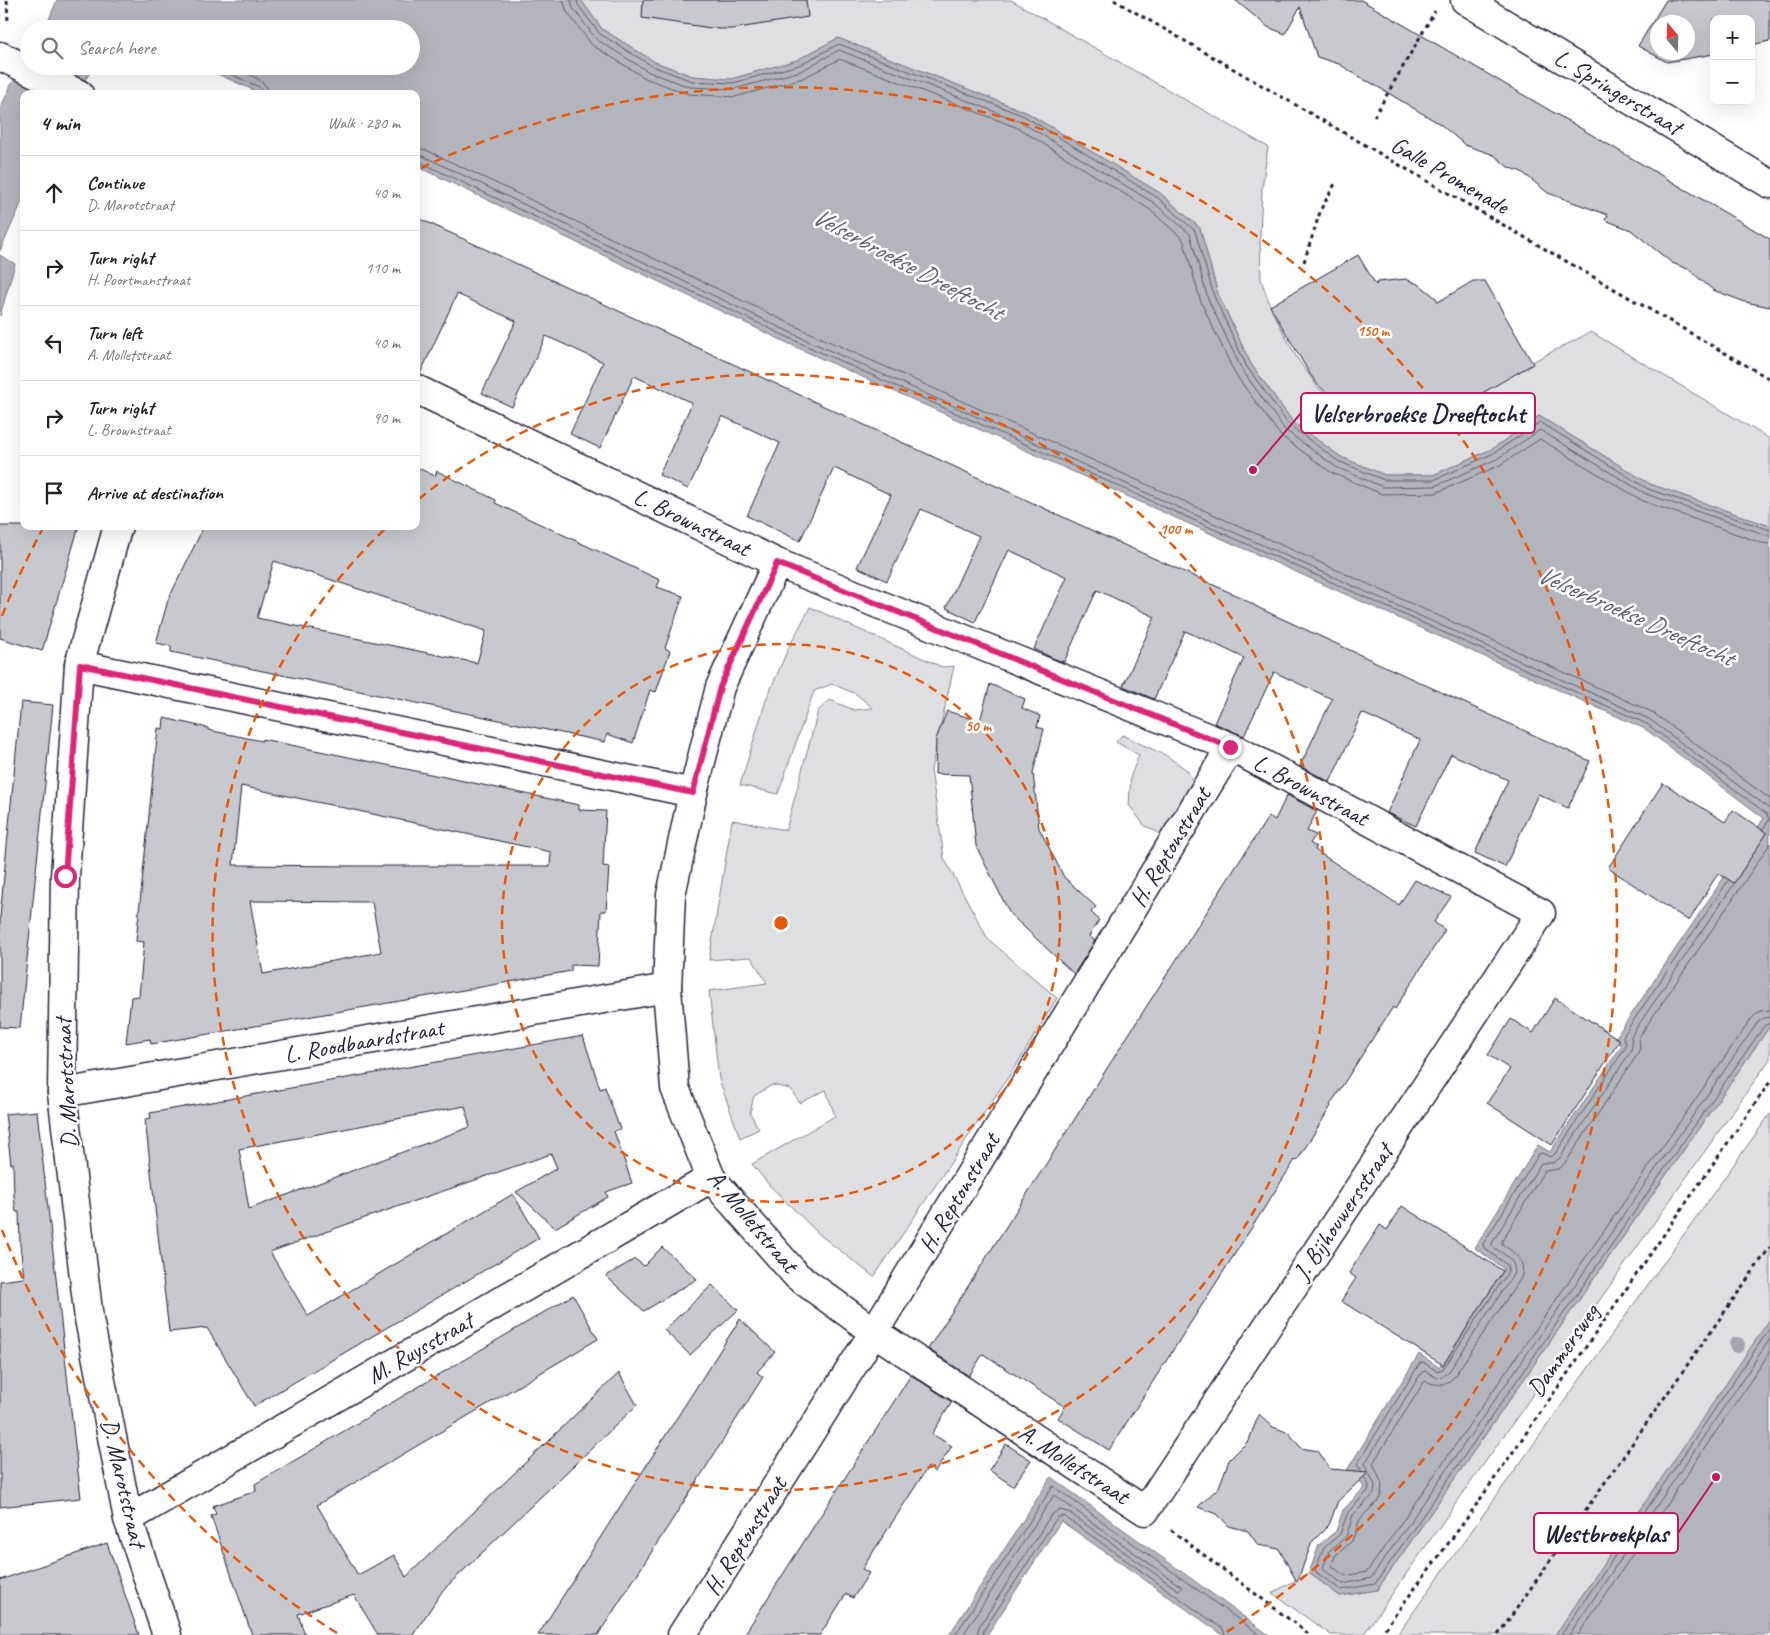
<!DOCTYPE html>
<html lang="en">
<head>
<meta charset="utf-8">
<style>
  body { margin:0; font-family:Caveat,sans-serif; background:#f2f2f2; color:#222 }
  .controls { position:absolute; right:15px; top:15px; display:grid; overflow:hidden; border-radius:10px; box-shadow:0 5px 20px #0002 }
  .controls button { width:45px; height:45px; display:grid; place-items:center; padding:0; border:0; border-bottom:1px solid #e0e0e0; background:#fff; color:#222; font:25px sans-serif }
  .compass { position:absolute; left:1650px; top:15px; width:45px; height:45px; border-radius:50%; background:#fff; box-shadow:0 5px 20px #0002; rotate:341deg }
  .stop { position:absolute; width:15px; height:15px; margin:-11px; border:4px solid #db2777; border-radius:50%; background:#fff }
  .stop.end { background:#db2777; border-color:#fff; box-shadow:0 1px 5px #0008 }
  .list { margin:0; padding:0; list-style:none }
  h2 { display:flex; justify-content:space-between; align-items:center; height:65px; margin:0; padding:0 20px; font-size:21px }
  h2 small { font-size:16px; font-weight:400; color:#767676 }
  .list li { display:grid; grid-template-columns:32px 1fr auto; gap:15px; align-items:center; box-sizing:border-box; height:75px; padding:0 20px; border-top:1px solid #e0e0e0 }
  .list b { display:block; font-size:19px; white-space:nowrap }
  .list p { margin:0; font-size:16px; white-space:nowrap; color:#767676 }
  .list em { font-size:16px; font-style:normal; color:#767676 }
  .icon { flex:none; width:28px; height:28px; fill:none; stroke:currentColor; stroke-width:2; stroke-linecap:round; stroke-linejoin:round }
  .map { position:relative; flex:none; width:1770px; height:1635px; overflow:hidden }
  .search { position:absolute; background:#fff; box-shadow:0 5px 20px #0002; left:20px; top:20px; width:400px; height:55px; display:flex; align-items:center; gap:12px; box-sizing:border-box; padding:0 18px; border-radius:28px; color:#767676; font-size:19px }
  .panel { position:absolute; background:#fff; box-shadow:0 5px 20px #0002; left:20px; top:90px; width:400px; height:440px; border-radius:10px }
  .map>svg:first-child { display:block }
  .green { fill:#dfdfe2; stroke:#80808e }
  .water { fill:#b4b4bc; stroke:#7a7a88 }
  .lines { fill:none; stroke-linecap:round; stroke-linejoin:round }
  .shore { stroke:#5c5c6f; stroke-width:1 }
  .building { fill:#c8c8cf; stroke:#22223b; fill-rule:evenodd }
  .pedestrian-casing { stroke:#22223b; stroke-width:31 }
  .minor-casing { stroke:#22223b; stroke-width:31 }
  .path { stroke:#22223b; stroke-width:3; stroke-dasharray:4 4; stroke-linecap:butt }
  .pedestrian { stroke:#fff; stroke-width:28 }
  .minor { stroke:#fff; stroke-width:28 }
  .tree { fill:#a5a5af }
  .route { stroke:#db2777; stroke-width:6 }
  .ring { fill:none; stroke:#e8590c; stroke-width:2.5; stroke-dasharray:9 6 }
  .labels { text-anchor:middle; stroke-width:5; stroke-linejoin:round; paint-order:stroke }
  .street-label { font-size:24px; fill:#22223b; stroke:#fff }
  .water-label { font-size:25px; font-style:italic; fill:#5c5c6f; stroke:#fff }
  .centre { fill:#e8590c; stroke:#fff; stroke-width:2.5 }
  .ring-label { font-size:15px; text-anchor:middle; font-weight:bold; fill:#e8590c; stroke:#fff; stroke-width:5; stroke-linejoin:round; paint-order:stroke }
  .leader { fill:none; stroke:#c2185b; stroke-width:2 }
  .callout-dot { fill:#c2185b; stroke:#fff; stroke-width:2 }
  .callout { fill:#fff; stroke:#c2185b; stroke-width:2 }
  .callout-label { font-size:25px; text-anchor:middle; font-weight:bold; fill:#22223b }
</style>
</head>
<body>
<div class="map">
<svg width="1770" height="1635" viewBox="0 0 1770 1635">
  <rect width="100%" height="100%" fill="#fff"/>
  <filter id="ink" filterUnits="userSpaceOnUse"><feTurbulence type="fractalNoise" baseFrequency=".02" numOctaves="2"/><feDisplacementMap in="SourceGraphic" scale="10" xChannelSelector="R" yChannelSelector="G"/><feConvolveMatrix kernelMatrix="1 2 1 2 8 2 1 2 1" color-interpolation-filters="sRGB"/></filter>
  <g filter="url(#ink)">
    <!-- green -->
    <path class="green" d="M 581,0 L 1011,0 L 1268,147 L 1262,189 L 1260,237 L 1261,279 L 1272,311 L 1297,358 L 1319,389 L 1352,412 L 1385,422 L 1413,417 L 1451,403 L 1591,332 L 1770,439 L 1770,526 L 1650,484 L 1539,416 L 1492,449 L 1433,475 L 1385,475 L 1341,457 L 1293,422 L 1251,364 L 1218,294 L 1200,228 L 1160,193 L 1026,112 L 838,38 L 797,60 L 731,79 L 692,76 L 655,62 L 602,29 Z
      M 810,607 L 942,667 L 954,666 L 931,770 L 944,858 L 988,939 L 1057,998 L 1021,1058 L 874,1277 L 820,1235 L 770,1186 L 752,1164 L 835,1116 L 826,1090 L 800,1103 L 790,1089 L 772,1085 L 754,1096 L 750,1113 L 759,1129 L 740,1138 L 719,1079 L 709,991 L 767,983 L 751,957 L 709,960 L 732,820 L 786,830 L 818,711 L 830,700 L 854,710 L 873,708 L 856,694 L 832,684 L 814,691 L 778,794 L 740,785 L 766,700 L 788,649 Z
      M 1122,735 L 1167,756 L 1187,770 L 1194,784 L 1168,838 L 1144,825 L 1129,805 L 1131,775 L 1139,755 L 1116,742 Z
      M 1770,1026 L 1770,1059 L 1363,1635 L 1331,1635 L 1272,1593 L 1309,1573 L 1340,1596 L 1377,1590 Z
      M 1770,1114 L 1770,1323 L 1555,1635 L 1397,1635 Z"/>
    <!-- water -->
    <path class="water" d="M 57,0 L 581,0 L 602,29 L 655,62 L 692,76 L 731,79 L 797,60 L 838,38 L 1026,112 L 1160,193 L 1200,228 L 1218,294 L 1251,364 L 1293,422 L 1341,457 L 1385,475 L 1433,475 L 1492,449 L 1539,416 L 1650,484 L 1770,526 L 1770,1026 L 1377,1590 L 1340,1596 L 1309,1573 L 1319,1545 L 1336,1531 L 1343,1510 L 1364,1488 L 1355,1471 L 1347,1470 L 1419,1354 L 1439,1367 L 1504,1269 L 1475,1248 L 1538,1145 L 1550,1152 L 1622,1045 L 1614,1040 L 1764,818 L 1645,729 L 798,348 L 416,166 L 416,94 L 262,94 L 200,66 L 411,66 L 411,29 L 45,29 Z
      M 29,56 L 29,66 L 95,66 L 75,94 L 24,94 L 24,197 L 0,251 L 0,109 L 12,83 Z
      M 0,255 L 15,264 L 0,316 Z
      M 1770,1319 L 1770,1635 L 1555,1635 Z
      M 1051,1477 L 1269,1635 L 1223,1635 L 1061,1521 L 987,1635 L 949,1635 Z"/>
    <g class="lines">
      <!-- shore -->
      <path class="shore" d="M 563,0 L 567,12 L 592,45 L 645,78 L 688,94 L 735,97 L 803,78 L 840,59 L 1018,128 L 1149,209 L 1183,239 L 1201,302 L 1235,374 L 1280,435 L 1332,473 L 1382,494 L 1436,493 L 1500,465 L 1540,439 L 1643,501 L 1762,543 L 1770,544
        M 571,0 L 573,8 L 596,39 L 649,72 L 690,87 L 734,89 L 801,71 L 839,50 L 1021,122 L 1154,203 L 1190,234 L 1208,299 L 1242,370 L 1285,430 L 1336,467 L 1383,487 L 1435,486 L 1497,459 L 1540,430 L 1646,494 L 1770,536
        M 577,0 L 578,5 L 600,34 L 652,66 L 692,81 L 733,83 L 799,65 L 839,44 L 1024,116 L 1158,198 L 1195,231 L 1214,296 L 1247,367 L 1289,425 L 1338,461 L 1384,480 L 1434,480 L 1494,453 L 1540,422 L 1648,489 L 1770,530
        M 213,66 L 259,87 L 262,90 L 263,94
        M 228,66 C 241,72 268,78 269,94
        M 416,148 L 426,150 L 806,331 L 1652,712 L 1770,799
        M 416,155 L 423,156 L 802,338 L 1649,719 L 1770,809
        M 416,162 L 420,162 L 800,343 L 1647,724 L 1767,814 L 1769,820 L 1763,829
        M 1770,844 L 1639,1037 L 1640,1048 L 1637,1055 L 1566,1162 L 1559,1169 L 1544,1171 L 1502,1241 L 1502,1244 C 1514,1253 1527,1260 1521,1278 L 1453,1378 C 1445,1386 1436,1386 1426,1381 L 1424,1382 L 1373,1463 L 1382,1484 L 1381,1495 L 1377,1502 L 1360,1519 L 1352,1541 L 1335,1556 L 1332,1565 L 1333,1567 L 1345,1576 L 1367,1572 L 1752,1018 L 1760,1011 L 1770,1010
        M 1361,1470 L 1357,1464 L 1420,1363 L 1423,1362 L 1437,1371 L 1443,1369 L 1508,1272 L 1507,1265 L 1484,1248 L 1483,1244 L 1539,1154 L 1542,1153 L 1550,1157 L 1555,1154 L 1625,1048 L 1626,1044 L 1623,1036 L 1728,881
        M 1368,1471 L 1365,1463 L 1422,1372 L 1425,1371 L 1438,1378 L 1448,1373 L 1513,1275 C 1519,1260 1502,1254 1492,1246 L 1492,1243 L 1541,1163 L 1553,1163 L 1560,1158 L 1631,1051 L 1632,1045 L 1631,1036 L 1734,884
        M 1369,1473 L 1375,1485 L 1374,1494 L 1353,1515 L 1346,1537 L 1329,1551 L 1323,1568 L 1324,1570 L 1343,1584 L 1371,1578 L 1758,1022 L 1764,1018 L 1770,1017
        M 1365,1478 L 1369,1486 L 1368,1491 L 1348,1512 L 1340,1534 L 1324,1548 L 1315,1570 L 1316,1572 L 1341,1590 L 1375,1584 L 1764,1026 L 1770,1023
        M 955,1635 L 1053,1486 L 1260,1635
        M 963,1635 L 1054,1495 L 1182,1587 L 1181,1589 L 1178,1590 L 1068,1512 L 1059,1510 L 1051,1515 L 979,1627 L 977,1635
        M 983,1635 L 984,1630 L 1056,1519 L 1061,1516 L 1065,1517 L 1223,1629 L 1225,1635
        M 1561,1635 L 1770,1328
        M 1569,1635 L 1770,1339
        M 1578,1635 L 1770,1352"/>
    </g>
    <!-- building -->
    <path class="building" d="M 643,0 L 806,0 L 808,17 L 732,29 L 718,29 L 642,18 Z
      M 1235,0 L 1361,0 L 1770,239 L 1770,307 L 1745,302 L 1713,290 L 1688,269 L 1672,263 L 1631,230 L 1605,220 L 1608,215 L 1548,193 L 1522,172 L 1508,167 L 1494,155 L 1465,145 L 1440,124 L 1368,81 L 1368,82 L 1339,64 L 1317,57 L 1300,7 L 1285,34 L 1268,27 Z
      M 1666,0 L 1770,0 L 1770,41 L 1751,45 L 1751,19 L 1714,19 L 1714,54 L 1667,62 L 1638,46 ZM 1658,22 L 1688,22 L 1688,52 L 1658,52 Z
      M 416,217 L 1104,536 L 1238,596 L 1261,609 L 1590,761 L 1568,808 L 1538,794 L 1505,867 L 1475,853 L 1508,780 L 1451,754 L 1416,826 L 1387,813 L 1420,740 L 1362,713 L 1330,782 L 1300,766 L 1332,699 L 1274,672 L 1244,736 L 1214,723 L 1244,658 L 1215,644 L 1185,631 L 1154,699 L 1123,686 L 1155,617 L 1097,590 L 1064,662 L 1055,659 L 1034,649 L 1067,577 L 1009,550 L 975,622 L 946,608 L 979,536 L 921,509 L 887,581 L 857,567 L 891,495 L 834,468 L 800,541 L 747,516 L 780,443 L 722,416 L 688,489 L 674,482 L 659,475 L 692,403 L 634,376 L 600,448 L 570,434 L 603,362 L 546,336 L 512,407 L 482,393 L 516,321 L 457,294 L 420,374 L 416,374 Z
      M 1358,255 L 1376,285 L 1377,282 L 1406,279 L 1420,285 L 1436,298 L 1438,302 L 1473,281 L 1485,281 L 1533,364 L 1449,412 L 1430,419 L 1403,423 L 1383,421 L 1356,413 L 1338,403 L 1318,385 L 1310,374 L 1270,306 Z
      M 416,467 L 435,476 L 437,471 L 496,500 L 495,503 L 660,580 L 657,587 L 683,596 L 665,648 L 670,651 L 656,692 L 650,690 L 633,743 L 607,734 L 605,742 L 171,652 L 171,646 L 156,643 L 168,600 L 204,526 L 416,526 ZM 274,561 L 486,631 L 477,663 L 257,618 Z
      M 0,526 L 79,526 L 42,651 L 0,638 Z
      M 990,684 L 1025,699 L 1022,708 L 1040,716 L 1037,727 L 1044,729 L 1033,773 L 1039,828 L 1064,877 L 1096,907 L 1091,912 L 1099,920 L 1089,936 L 1095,941 L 1074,974 L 1010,914 L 976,846 L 969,775 L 935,774 L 936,739 L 947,711 L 980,721 Z
      M 21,702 L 53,705 L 20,1028 L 0,1027 L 0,917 Z
      M 164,718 L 208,728 L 208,730 L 262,741 L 262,739 L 579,805 L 579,810 L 606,811 L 603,866 L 609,867 L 606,911 L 601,911 L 598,966 L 571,965 L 571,971 L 481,987 L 151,1044 L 150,1039 L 126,1043 L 131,997 L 139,996 L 144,942 L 136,941 L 158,728 L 163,729 ZM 241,786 L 551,852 L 550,866 L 356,866 L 233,865 ZM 250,901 L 372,902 L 381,952 L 263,974 Z
      M 1663,783 L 1725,822 L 1733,810 L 1767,833 L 1734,883 L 1718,873 L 1689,921 L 1608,868 Z
      M 1287,795 L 1317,811 L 1307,831 L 1316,835 L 1310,843 L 1316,847 L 1315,850 L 1399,905 L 1415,880 L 1451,897 L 1434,922 L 1445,930 L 1395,1009 L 1393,1007 L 1360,1058 L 1330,1105 L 1331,1106 L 1297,1161 L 1295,1160 L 1109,1450 L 1058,1418 L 1065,1407 L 983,1354 L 969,1376 L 928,1349 L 1224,885 L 1269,816 L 1275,820 Z
      M 1555,998 L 1620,1040 L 1552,1145 L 1487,1103 L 1510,1069 L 1488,1055 L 1511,1019 L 1533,1033 Z
      M 583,1036 L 600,1089 L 605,1087 L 613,1110 L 620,1129 L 614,1131 L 632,1183 L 606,1192 L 608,1197 L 555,1228 L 516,1192 L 557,1168 L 551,1154 L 356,1221 L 270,1252 L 308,1316 L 513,1194 L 539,1238 L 254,1406 L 207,1328 L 169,1332 L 145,1119 L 151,1118 L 150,1113 ZM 465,1106 L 470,1127 L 249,1209 L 239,1149 Z
      M 37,1111 L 81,1498 L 0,1507 L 0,1281 L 24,1278 L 20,1244 L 19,1212 L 16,1212 L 14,1196 L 13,1163 L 11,1164 L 5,1114 Z
      M 1402,1206 L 1503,1271 L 1443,1365 L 1341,1301 L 1356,1278 L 1349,1273 L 1380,1225 L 1387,1230 Z
      M 662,1247 L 697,1279 L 644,1311 L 606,1276 L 635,1259 L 644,1266 Z
      M 712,1285 L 738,1310 L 690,1355 L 664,1330 Z
      M 573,1295 L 598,1339 L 317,1505 L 358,1575 L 394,1555 L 406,1577 L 619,1373 L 637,1405 L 443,1590 L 413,1635 L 378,1635 L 354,1595 L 298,1614 L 305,1635 L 252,1635 L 211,1516 L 216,1514 L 213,1506 L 256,1491 L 255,1484 Z
      M 740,1319 L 775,1352 L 757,1372 L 763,1377 L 696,1483 L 598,1635 L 538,1635 Z
      M 911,1375 L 952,1402 L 932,1434 L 952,1446 L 935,1472 L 928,1467 L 862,1569 L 869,1573 L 853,1598 L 846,1594 L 820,1635 L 744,1635 Z
      M 1259,1414 L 1273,1427 L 1289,1433 L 1301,1448 L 1318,1451 L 1330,1469 L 1369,1472 L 1338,1501 L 1329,1525 L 1312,1542 L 1297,1582 L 1279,1549 L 1258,1545 L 1248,1531 L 1229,1526 L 1217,1514 L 1198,1507 L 1219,1487 L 1229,1460 L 1249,1440 Z
      M 1006,1444 L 1031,1460 L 1013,1486 L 989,1470 Z
      M 107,1543 L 139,1635 L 0,1635 L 0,1580 Z"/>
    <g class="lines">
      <defs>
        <path id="pedestrian" d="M 79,665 L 693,793
          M 62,1093 L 667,988
          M 128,1519 L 711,1178"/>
        <path id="minor" d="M 1465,0 L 1770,184
          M 0,56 L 79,94
          M 416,389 L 777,563 L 1231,747 L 1541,913 L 1145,1511 L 874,1332 L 797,1276 L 711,1178 L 675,1088 L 667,988 L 671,895 L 693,793 L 720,687 L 777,563
          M 118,526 L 79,665 L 65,876 L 62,1093 L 89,1319 L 128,1519 L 167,1635
          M 682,1635 L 874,1332 L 1231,747"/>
      </defs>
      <!-- pedestrian casing -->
      <use href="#pedestrian" class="pedestrian-casing"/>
      <!-- minor casing -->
      <use href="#minor" class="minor-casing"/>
      <!-- path -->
      <path class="path" d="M 7,0 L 8,23
        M 1114,0 L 1770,379
        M 1374,117 L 1435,11
        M 1304,262 L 1321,209 L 1336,182
        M 1171,1530 L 1310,1635
        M 1380,1635 L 1465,1521 L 1770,1082
        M 1498,1635 L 1770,1247"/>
      <!-- pedestrian -->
      <use href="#pedestrian" class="pedestrian"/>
      <!-- minor -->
      <use href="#minor" class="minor"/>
    </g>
    <!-- trees -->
    <circle class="tree" cx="1737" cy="1345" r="8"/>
  </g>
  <g class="lines" filter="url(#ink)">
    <!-- route -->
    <path class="route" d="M 65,876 L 80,665 L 693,793 L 720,687 L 777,563 L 1230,747"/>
  </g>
  <!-- distance rings -->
  <g class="ring">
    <circle cx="781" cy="923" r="279"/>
    <path d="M419 499A558 558 0 1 1 386 528"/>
    <path d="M337 1633A837 837 0 0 1 2 1230M2 616A837 837 0 0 1 42 530M421 168A837 837 0 0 1 1225 1633"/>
  </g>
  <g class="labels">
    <!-- street labels -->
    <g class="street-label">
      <text transform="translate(1618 92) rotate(31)" y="8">L. Springerstraat</text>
      <text transform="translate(1450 175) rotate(30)" y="8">Galle Promenade</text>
      <text transform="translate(692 522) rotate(26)" y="8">L. Brownstraat</text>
      <text transform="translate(1311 790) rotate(28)" y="8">L. Brownstraat</text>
      <text transform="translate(1170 847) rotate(-59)" y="8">H. Reptonstraat</text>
      <text transform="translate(364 1041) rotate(-10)" y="8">L. Roodbaardstraat</text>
      <text transform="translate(66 1083) rotate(-93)" y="8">D. Marotstraat</text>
      <text transform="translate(959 1193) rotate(-59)" y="8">H. Reptonstraat</text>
      <text transform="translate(1343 1212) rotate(-56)" y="8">J. Bijhouwersstraat</text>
      <text transform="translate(753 1221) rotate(50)" y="8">A. Molletstraat</text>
      <text transform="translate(420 1348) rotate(-30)" y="8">M. Ruysstraat</text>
      <text transform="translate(1563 1350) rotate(-55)" y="8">Dammersweg</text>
      <text transform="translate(1074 1464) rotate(33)" y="8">A. Molletstraat</text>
      <text transform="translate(124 1483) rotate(77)" y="8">D. Marotstraat</text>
      <text transform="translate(745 1536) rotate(-58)" y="8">H. Reptonstraat</text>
    </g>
    <!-- water labels -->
    <g class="water-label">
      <text transform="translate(908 263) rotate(28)" y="9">Velserbroekse Dreeftocht</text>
      <text transform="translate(1636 615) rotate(24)" y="9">Velserbroekse Dreeftocht</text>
    </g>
  </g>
  <circle cx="781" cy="923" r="8" class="centre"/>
  <g class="ring-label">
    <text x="1373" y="336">150 m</text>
    <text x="1176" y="534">100 m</text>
    <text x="978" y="731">50 m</text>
  </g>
  <!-- callouts -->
  <path class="leader" d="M1253 470L1301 413M1716 1477L1678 1533"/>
  <g class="callout-dot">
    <circle cx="1253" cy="470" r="5"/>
    <circle cx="1716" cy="1477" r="5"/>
  </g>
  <g class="callout">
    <rect x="1301" y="393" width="234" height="40" rx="5"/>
    <rect x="1534" y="1513" width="144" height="40" rx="5"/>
  </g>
  <g class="callout-label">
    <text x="1418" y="422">Velserbroekse Dreeftocht</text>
    <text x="1606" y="1542">Westbroekplas</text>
  </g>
</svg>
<div class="controls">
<button>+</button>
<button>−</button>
</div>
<svg class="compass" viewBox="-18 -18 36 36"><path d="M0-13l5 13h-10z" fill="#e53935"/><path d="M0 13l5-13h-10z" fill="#767676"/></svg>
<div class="stop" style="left:65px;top:876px"></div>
<div class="stop end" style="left:1230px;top:747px"></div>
<div class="search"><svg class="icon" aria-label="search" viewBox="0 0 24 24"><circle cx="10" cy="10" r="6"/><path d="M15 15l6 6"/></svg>Search here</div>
<section class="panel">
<h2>4 min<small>Walk · 280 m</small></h2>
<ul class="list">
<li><svg class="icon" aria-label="ahead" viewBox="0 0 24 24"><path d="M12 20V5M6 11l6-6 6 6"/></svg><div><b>Continue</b><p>D. Marotstraat</p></div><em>40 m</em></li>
<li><svg class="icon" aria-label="right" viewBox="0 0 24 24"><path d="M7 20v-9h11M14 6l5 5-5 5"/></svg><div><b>Turn right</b><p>H. Poortmanstraat</p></div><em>110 m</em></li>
<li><svg class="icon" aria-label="left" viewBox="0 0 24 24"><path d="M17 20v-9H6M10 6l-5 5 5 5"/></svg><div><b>Turn left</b><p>A. Molletstraat</p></div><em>40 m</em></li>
<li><svg class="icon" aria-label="right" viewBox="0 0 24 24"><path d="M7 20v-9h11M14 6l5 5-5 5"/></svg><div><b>Turn right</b><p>L. Brownstraat</p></div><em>90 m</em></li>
<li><svg class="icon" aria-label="arrive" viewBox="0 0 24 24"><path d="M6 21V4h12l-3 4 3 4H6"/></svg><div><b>Arrive at destination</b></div></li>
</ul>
</section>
</div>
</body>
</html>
